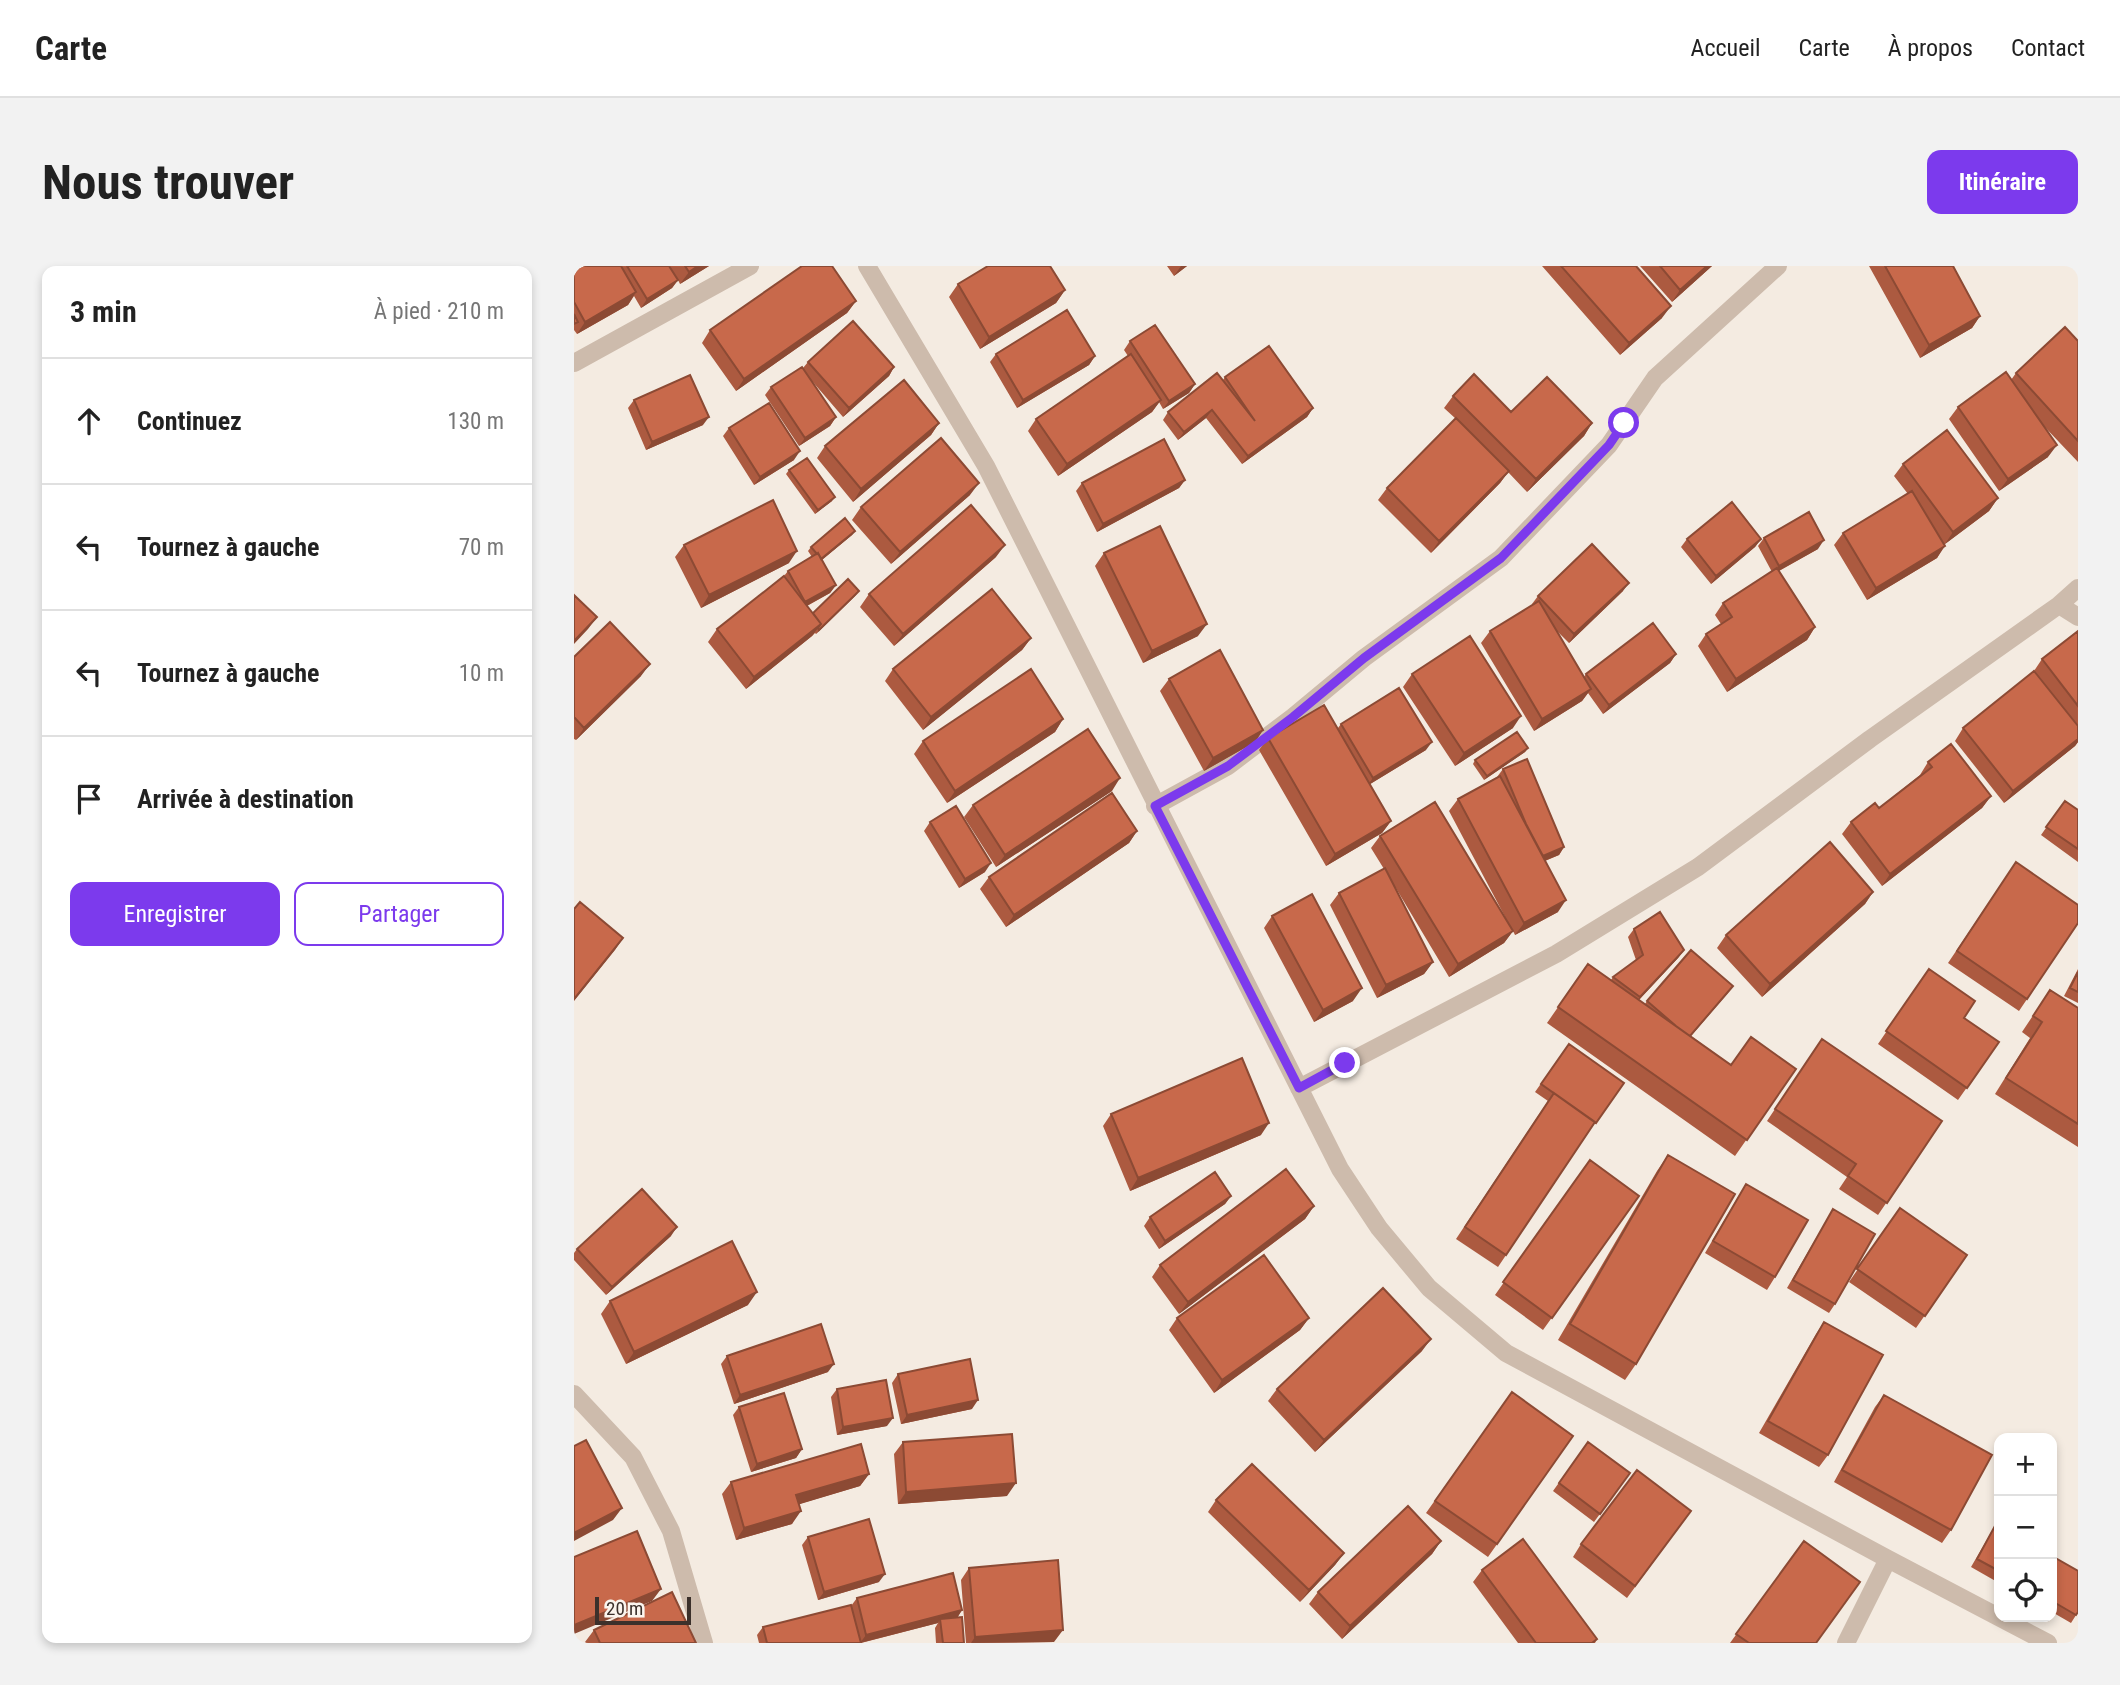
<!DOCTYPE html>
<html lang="fr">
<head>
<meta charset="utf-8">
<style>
  body { margin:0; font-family:"Roboto Condensed",sans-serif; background:#f2f2f2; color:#222 }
  .controls { position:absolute; right:21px; bottom:21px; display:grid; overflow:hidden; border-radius:14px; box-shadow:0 4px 10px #0003 }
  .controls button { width:63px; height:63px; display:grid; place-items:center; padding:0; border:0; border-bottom:2px solid #e0e0e0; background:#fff; color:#222; font:35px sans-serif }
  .scale { position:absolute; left:21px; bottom:18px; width:96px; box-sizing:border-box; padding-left:7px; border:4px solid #3b302b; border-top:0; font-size:19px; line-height:24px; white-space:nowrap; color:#3b302b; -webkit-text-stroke:5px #fbf5ee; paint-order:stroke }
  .stop { position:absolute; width:21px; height:21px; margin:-16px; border:5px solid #7c3aed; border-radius:50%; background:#fff }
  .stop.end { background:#7c3aed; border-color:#fff; box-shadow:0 2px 7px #0008 }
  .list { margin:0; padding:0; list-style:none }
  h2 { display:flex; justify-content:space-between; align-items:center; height:91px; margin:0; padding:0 28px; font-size:30px }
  h2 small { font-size:23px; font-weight:400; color:#767676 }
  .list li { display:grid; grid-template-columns:46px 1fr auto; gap:21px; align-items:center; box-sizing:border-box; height:126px; padding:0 28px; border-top:2px solid #e0e0e0 }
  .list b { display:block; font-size:26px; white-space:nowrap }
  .list em { font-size:23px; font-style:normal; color:#767676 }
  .actions { display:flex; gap:14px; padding:21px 28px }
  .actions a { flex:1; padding:16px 0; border:2px solid #7c3aed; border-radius:14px; text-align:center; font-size:24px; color:#7c3aed }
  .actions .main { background:#7c3aed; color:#fff }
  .icon { flex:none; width:38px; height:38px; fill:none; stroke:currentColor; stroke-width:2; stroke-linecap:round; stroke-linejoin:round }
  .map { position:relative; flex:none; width:1504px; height:1377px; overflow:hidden; border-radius:14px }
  header { display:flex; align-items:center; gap:42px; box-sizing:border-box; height:98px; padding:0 35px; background:#fff; border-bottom:2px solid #e0e0e0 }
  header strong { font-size:33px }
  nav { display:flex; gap:38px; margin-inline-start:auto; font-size:24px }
  .intro { display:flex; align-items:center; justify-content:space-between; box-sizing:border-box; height:168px; padding:0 42px }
  h1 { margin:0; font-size:49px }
  .button { padding:18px 32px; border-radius:14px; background:#7c3aed; color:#fff; font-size:24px; font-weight:700 }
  main { display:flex; gap:42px; padding:0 42px }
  aside { flex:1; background:#fff; border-radius:14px; box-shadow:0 4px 10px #0003 }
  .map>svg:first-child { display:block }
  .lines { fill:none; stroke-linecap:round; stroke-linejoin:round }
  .minor { stroke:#cdbbac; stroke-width:18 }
  .wall { fill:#ac5a40 }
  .shaded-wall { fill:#8c4a34 }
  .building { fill:#c8694b; stroke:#8c4a34; stroke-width:2 }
  .route { stroke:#7c3aed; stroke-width:9 }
</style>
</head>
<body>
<header>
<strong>Carte</strong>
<nav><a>Accueil</a><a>Carte</a><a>À propos</a><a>Contact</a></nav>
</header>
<div class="intro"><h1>Nous trouver</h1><a class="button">Itinéraire</a></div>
<main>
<aside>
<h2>3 min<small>À pied · 210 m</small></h2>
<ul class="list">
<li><svg class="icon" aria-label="ahead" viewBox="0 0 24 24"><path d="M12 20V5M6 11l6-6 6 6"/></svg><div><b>Continuez</b></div><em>130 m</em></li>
<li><svg class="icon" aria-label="left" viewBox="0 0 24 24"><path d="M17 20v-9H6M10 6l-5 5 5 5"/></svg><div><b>Tournez à gauche</b></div><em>70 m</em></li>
<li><svg class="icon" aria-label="left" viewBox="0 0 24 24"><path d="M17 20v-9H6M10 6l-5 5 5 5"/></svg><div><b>Tournez à gauche</b></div><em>10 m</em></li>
<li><svg class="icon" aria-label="arrive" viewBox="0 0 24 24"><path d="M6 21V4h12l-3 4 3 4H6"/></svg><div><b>Arrivée à destination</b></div></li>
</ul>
<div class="actions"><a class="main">Enregistrer</a><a>Partager</a></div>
</aside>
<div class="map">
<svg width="1504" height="1377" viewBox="0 0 1504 1377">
  <rect width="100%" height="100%" fill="#f4ebe1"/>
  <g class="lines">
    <!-- minor -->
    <path class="minor" d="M 293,0 L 412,200 L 766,903 L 805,962 L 855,1022 L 932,1087 L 1314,1293 L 1474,1377
      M 0,97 L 176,0
      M 1485,339 L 1504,351
      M 581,540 L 654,500 L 719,451 L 790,392 L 927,292 L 1035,179 L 1081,112 L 1204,0
      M 725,822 L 982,688 L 1124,601 L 1296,473 L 1485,339 L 1504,322
      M 0,1128 L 59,1191 L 97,1265 L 130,1377
      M 1272,1377 L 1314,1293"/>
  </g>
  <!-- wall -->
  <path class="wall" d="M 0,0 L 135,0 L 106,18 L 104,14 L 98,22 L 67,42 L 60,30 L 54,39 L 3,68 L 0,64 Z
    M 593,0 L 613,0 L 600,10 Z
    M 968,0 L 1062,0 L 1088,52 L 1046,89 Z
    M 1066,0 L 1138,0 L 1098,36 Z
    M 1295,0 L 1379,0 L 1406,50 L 1398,62 L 1346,92 Z
    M 384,18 L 491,24 L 482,37 L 406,83 L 375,31 Z
    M 282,35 L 273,47 L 162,125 L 128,77 L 136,64 Z
    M 556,75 L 621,118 L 615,127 L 589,143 L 585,136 L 578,146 L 484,210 L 454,165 L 462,153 L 554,90 L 550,84 Z
    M 1504,75 L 1504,196 L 1466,156 L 1474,191 L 1425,225 L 1375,153 L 1384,141 L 1437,114 L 1442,107 Z
    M 422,88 L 521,90 L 515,99 L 443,142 L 416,96 Z
    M 234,96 L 320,101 L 315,110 L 269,151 L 238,115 L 262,151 L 256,160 L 225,180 L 191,129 L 197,121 L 229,102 Z
    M 651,111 L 739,142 L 733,151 L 668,198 L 632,152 L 604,174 L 589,154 L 594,146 L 649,114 Z
    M 879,130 L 937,146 L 1018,157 L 1010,170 L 953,226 L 934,206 L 926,217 L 857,287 L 804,234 L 813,222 L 882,153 L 870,142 Z
    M 60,134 L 129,159 L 72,184 L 54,142 Z
    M 365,157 L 357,169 L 279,236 L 243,192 L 251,180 Z
    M 155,162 L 220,194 L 180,219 L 149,170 Z
    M 1329,198 L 1424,232 L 1415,245 L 1371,278 L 1363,292 L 1293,334 L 1260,279 L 1269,267 L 1334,228 L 1320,210 Z
    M 215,204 L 258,235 L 241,248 L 212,208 Z
    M 611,214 L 605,222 L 523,266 L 502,225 L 508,217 Z
    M 396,229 L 317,298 L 278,254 L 287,241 Z
    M 281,265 L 278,269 L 248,294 L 262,319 L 256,327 L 233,340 L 239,347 L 282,329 L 242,368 L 241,367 L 238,370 L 172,423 L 134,376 L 143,363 L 210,310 L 214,305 L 238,291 L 234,285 L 237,281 Z
    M 1190,272 L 1244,283 L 1205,305 L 1241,361 L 1233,374 L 1153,426 L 1124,380 L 1132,368 L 1147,358 L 1141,349 L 1149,337 L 1198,306 L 1184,280 Z
    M 1113,273 L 1187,273 L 1181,281 L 1137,318 L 1107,281 Z
    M 110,279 L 215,297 L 127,342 L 101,291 Z
    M 530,287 L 624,370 L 569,397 L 521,300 Z
    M 422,291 L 320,380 L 286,341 L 295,328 Z
    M 1049,325 L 995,377 L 980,362 L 1010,411 L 1012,408 L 1102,388 L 1096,397 L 1029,448 L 1014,427 L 1008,435 L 960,465 L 907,377 L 916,365 L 959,339 L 958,338 L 964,330 Z
    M 1504,365 L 1504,476 L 1501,480 L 1430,537 L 1381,475 L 1389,462 L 1460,405 L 1468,393 Z
    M 457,372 L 448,384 L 349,464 L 311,415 L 319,403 Z
    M 0,391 L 67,410 L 2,474 L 0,473 Z
    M 838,408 L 939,462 L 881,500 L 829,421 Z
    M 595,413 L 689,464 L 681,476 L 630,505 L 586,425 Z
    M 489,453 L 481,466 L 373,537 L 340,488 L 349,475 Z
    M 767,458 L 852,484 L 796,518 L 817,555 L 808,567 L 752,600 L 685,484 L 694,472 L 764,462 Z
    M 954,482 L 951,486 L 910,514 L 899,498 L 901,494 Z
    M 1354,496 L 1417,530 L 1408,542 L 1308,620 L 1268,568 L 1277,556 L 1305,542 L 1346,509 Z
    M 929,503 L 990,581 L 985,589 L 971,595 L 984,646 L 941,669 L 939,665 L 930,677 L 875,711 L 820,619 L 859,696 L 850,708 L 803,732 L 756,639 L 765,627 L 810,603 L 797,582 L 806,570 L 938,664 L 875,545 L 884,533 L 923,511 Z
    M 538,525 L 422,601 L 390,551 L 399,539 Z
    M 1491,535 L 1504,544 L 1504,596 L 1467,569 Z
    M 356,556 L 411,606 L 385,622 L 350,565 Z
    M 563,565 L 555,577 L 432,661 L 406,623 L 415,611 Z
    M 1442,596 L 1504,657 L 1445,745 L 1374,697 Z
    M 1299,626 L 1291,638 L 1188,731 L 1143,682 L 1152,669 Z
    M 698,650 L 779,735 L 740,756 L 690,662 Z
    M 1060,663 L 1110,684 L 1104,692 L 1065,734 L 1071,738 L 1073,735 L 1159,720 L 1117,770 L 1157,799 L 1222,803 L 1161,890 L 973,757 L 1014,698 L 1037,714 L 1039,711 L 1062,694 L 1054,671 Z
    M 1355,703 L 1390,752 L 1425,776 L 1384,834 L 1304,778 Z
    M 1504,703 L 1504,737 L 1490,730 Z
    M 1476,724 L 1504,742 L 1504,881 L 1421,828 L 1456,772 L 1448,766 Z
    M 1248,773 L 1368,855 L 1304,949 L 1265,923 L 1273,911 L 1193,855 Z
    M 995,778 L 1050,817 L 1015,865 L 924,1001 L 882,973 L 974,835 L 961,826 Z
    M 537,848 L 687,869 L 556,925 L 529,860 Z
    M 1094,889 L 1062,1098 L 1051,1114 L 984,1074 L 1083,905 Z
    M 1016,894 L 1065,930 L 969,1064 L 921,1029 Z
    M 1172,918 L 1201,1011 L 1193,1024 L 1131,987 L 1164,931 Z
    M 657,930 L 651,938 L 585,983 L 570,960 L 576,951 Z
    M 740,940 L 731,953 L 605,1048 L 578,1011 L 586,999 Z
    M 1326,942 L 1393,989 L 1342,1062 L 1275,1016 Z
    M 1259,943 L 1261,1038 L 1255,1047 L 1213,1022 Z
    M 97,970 L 32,1029 L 0,994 L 0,987 L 3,983 Z
    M 36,1035 L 174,1039 L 52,1098 L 27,1048 Z
    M 603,1052 L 735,1052 L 726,1064 L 640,1127 L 595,1064 Z
    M 1250,1056 L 1254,1189 L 1245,1201 L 1185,1167 L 1242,1068 Z
    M 848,1085 L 741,1186 L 694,1135 L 703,1123 Z
    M 153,1090 L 254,1106 L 160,1138 L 147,1098 Z
    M 324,1108 L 398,1143 L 327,1158 L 318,1117 Z
    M 263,1123 L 313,1160 L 263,1169 L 257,1131 Z
    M 938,1126 L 999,1170 L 914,1291 L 852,1247 Z
    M 1310,1129 L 1377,1264 L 1368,1277 L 1260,1216 L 1301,1141 Z
    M 165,1141 L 228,1183 L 222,1192 L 177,1206 L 159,1149 Z
    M 329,1176 L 433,1230 L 324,1238 L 320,1188 Z
    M 1014,1176 L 1056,1207 L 1020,1256 L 979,1225 Z
    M 295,1208 L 286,1220 L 225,1238 L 218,1258 L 162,1274 L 148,1228 L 157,1216 Z
    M 642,1234 L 770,1287 L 761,1299 L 726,1336 L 634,1246 Z
    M 1108,1257 L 1053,1332 L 999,1291 L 1007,1278 Z
    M 1422,1258 L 1425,1260 L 1425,1317 L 1397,1301 Z
    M 234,1271 L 305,1316 L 244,1334 L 228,1279 Z
    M 867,1275 L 858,1288 L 768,1373 L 735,1338 L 744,1326 Z
    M 1230,1275 L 1243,1377 L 1156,1377 Z
    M 1478,1290 L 1504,1346 L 1497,1357 L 1478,1346 Z
    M 395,1302 L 480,1376 L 392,1377 L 387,1314 Z
    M 908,1304 L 1023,1373 L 1021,1377 L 944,1377 L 899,1316 Z
    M 283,1332 L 388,1344 L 383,1352 L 390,1377 L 362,1377 L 361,1362 L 364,1357 L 287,1377 L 185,1377 L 183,1369 L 189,1361 L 277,1340 Z
    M 20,1364 L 122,1377 L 12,1377 L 11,1376 Z"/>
  <!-- shaded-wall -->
  <path class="shaded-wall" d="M 124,0 L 135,0 L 106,18 L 115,6 Z
    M 607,0 L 613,0 L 600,10 Z
    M 1133,0 L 1138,0 L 1098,36 L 1106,24 Z
    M 104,14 L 98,22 L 67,42 L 73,33 Z
    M 491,24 L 482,37 L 406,83 L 415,71 Z
    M 62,26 L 54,39 L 3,68 L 11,56 Z
    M 282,35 L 273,47 L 162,125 L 170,113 Z
    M 1097,40 L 1088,52 L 1046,89 L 1055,77 Z
    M 1406,50 L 1398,62 L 1346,92 L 1355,79 Z
    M 521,90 L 515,99 L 443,142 L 449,134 Z
    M 320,101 L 315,110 L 269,151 L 275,142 Z
    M 621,118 L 615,127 L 589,143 L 595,135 Z
    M 587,134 L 578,146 L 484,210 L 493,198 Z
    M 739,142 L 733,151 L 668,198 L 674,190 Z
    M 638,144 L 632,152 L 604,174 L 610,166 Z
    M 135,151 L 129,159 L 72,184 L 78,176 Z
    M 262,151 L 256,160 L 225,180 L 231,172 Z
    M 365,157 L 357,169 L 279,236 L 287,223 Z
    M 1018,157 L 1010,170 L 953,226 L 962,213 Z
    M 1483,179 L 1474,191 L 1425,225 L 1434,213 Z
    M 226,185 L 220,194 L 180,219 L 186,211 Z
    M 935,205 L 926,217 L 857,287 L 865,275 Z
    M 611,214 L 605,222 L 523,266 L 529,258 Z
    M 405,217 L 396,229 L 317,298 L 326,286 Z
    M 261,231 L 258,235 L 241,248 L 244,244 Z
    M 1424,232 L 1415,245 L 1371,278 L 1379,266 Z
    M 281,265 L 278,269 L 244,297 L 247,293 Z
    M 1187,273 L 1181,281 L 1137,318 L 1142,310 Z
    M 1250,274 L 1244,283 L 1199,308 L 1205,300 Z
    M 431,279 L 422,291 L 320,380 L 329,368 Z
    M 1371,280 L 1363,292 L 1293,334 L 1302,322 Z
    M 223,285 L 215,297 L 127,342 L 135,329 Z
    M 1055,317 L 1049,325 L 995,377 L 1000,368 Z
    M 262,319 L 256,327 L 225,344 L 231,336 Z
    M 285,325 L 282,329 L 242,368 L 245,364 Z
    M 23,351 L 14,363 L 0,378 L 0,375 Z
    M 247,358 L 238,370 L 172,423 L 180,411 Z
    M 633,358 L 624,370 L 569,397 L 578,385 Z
    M 1241,361 L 1233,374 L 1153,426 L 1162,413 Z
    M 457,372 L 448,384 L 349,464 L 357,451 Z
    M 1102,388 L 1096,397 L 1029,448 L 1035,439 Z
    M 76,398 L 67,410 L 2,474 L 10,462 Z
    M 1017,423 L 1008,435 L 960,465 L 968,453 Z
    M 947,450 L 939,462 L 881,500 L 890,487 Z
    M 489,453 L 481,466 L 373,537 L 381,525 Z
    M 689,464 L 681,476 L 630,505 L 639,492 Z
    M 1504,473 L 1504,476 L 1501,480 L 1430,537 L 1439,525 Z
    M 858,476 L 852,484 L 793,520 L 799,512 Z
    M 954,482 L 951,486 L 910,514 L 913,510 Z
    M 546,512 L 538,525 L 422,601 L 431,589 Z
    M 1417,530 L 1408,542 L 1308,620 L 1316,608 Z
    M 817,555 L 808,567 L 752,600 L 761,588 Z
    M 563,565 L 555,577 L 432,661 L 440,649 Z
    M 990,581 L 985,589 L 960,599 L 966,591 Z
    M 417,597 L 411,606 L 385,622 L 391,613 Z
    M 1299,626 L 1291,638 L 1188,731 L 1196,718 Z
    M 992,634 L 984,646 L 941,669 L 950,657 Z
    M 939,665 L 930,677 L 875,711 L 884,698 Z
    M 49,672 L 41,684 L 0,735 L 0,733 Z
    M 1110,684 L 1104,692 L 1060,739 L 1066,731 Z
    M 859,696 L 850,708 L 803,732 L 812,719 Z
    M 1159,720 L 1153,728 L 1109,779 L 1115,771 Z
    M 788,722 L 779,735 L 740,756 L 749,744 Z
    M 695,857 L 687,869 L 556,925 L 564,912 Z
    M 657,930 L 651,938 L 585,983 L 591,975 Z
    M 740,940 L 731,953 L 605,1048 L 614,1036 Z
    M 103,961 L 97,970 L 32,1029 L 38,1021 Z
    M 183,1026 L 174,1039 L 52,1098 L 60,1086 Z
    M 735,1052 L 726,1064 L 640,1127 L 648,1114 Z
    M 857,1073 L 848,1085 L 741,1186 L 750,1174 Z
    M 260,1098 L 254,1106 L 160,1138 L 166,1129 Z
    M 404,1134 L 398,1143 L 327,1158 L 333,1149 Z
    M 319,1152 L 313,1160 L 263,1169 L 269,1161 Z
    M 228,1183 L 222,1192 L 177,1206 L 183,1198 Z
    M 295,1208 L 286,1220 L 213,1242 L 222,1229 Z
    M 442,1217 L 433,1230 L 324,1238 L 332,1226 Z
    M 48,1242 L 39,1254 L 0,1275 L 0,1267 Z
    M 227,1245 L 218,1258 L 162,1274 L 170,1262 Z
    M 867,1275 L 858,1288 L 768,1373 L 776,1360 Z
    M 770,1287 L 761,1299 L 726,1336 L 735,1324 Z
    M 311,1308 L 305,1316 L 244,1334 L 250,1326 Z
    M 87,1323 L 78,1335 L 0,1368 L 0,1359 Z
    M 388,1344 L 383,1352 L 366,1353 L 364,1357 L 286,1377 L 292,1369 Z
    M 489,1364 L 480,1376 L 397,1377 L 401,1371 Z"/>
  <!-- building -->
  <path class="building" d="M 0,0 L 47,0 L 62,26 L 11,56 L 0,36 Z
    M 53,0 L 95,0 L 104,14 L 73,33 Z
    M 111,0 L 124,0 L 115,6 Z
    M 228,0 L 258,0 L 282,35 L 170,113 L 136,64 Z
    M 414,0 L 476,0 L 491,24 L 415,71 L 384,18 Z
    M 987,0 L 1062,0 L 1097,40 L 1055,77 Z
    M 1086,0 L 1133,0 L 1106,24 Z
    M 1311,0 L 1379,0 L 1406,50 L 1355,79 Z
    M 493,44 L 521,90 L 449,134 L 422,88 Z
    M 0,48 L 4,56 L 0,58 Z
    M 279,55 L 320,101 L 275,142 L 234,96 Z
    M 581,59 L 621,118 L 595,135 L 556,75 Z
    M 1491,61 L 1504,75 L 1504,175 L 1442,107 Z
    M 695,80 L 739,142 L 674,190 L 638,144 L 610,166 L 594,146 L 643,107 L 681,155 L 651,111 Z
    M 557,88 L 587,134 L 493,198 L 462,153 Z
    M 228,101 L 262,151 L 231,172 L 197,121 Z
    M 1432,106 L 1483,179 L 1434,213 L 1384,141 Z
    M 900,108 L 937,146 L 973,111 L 1018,157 L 962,213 L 879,130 Z
    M 116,109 L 135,151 L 78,176 L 60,134 Z
    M 330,114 L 365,157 L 287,223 L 251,180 Z
    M 195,137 L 226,185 L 186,211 L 155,162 Z
    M 882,152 L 935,205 L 865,275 L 813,222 Z
    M 1373,164 L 1424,232 L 1379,266 L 1329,198 Z
    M 367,172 L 405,217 L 326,286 L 287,241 Z
    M 590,173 L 611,214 L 529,258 L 508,217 Z
    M 233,192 L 261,231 L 244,244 L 215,204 Z
    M 1338,225 L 1371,280 L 1302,322 L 1269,267 Z
    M 199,234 L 223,285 L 135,329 L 110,279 Z
    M 1158,236 L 1187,273 L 1142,310 L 1113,273 Z
    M 397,239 L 431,279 L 329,368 L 295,328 Z
    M 1235,246 L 1250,274 L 1205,300 L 1190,272 Z
    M 271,252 L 281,265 L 247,293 L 244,287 L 243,288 L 237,281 Z
    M 586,260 L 633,358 L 578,385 L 530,287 Z
    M 1018,278 L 1055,317 L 1000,368 L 964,330 Z
    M 244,287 L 262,319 L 231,336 L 214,305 Z
    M 1203,302 L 1241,361 L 1162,413 L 1132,368 L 1158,351 L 1149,337 Z
    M 210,310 L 247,358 L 180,411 L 143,363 Z
    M 274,313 L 285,325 L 245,364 L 244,362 L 247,358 L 239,347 Z
    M 418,323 L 457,372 L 357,451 L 319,403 Z
    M 0,329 L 23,351 L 0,375 Z
    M 965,335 L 1017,423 L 968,453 L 916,365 Z
    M 36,356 L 76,398 L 10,462 L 0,451 L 0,391 Z
    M 1079,357 L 1102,388 L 1035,439 L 1012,408 Z
    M 1504,365 L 1504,440 L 1468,393 Z
    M 896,370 L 947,450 L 890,487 L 838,408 Z
    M 646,384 L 689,464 L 639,492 L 595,413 Z
    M 457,403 L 489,453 L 381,525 L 349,475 Z
    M 1460,405 L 1504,460 L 1504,473 L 1439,525 L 1389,462 Z
    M 825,422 L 858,476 L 799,512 L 767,458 Z
    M 750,439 L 817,555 L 761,588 L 694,472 Z
    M 514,463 L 546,512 L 431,589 L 399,539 Z
    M 943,466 L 954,482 L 913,510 L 901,494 Z
    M 1377,478 L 1417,530 L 1316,608 L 1277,556 L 1301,537 L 1305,542 L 1358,501 L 1354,496 Z
    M 953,493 L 990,581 L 969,590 L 952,558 L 929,503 Z
    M 926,510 L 992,634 L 950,657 L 884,533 Z
    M 538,527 L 563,565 L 440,649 L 415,611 Z
    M 1491,535 L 1504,544 L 1504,583 L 1472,561 Z
    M 861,536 L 939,665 L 884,698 L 806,570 Z
    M 382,540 L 417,597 L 391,613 L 356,556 Z
    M 1256,576 L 1299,626 L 1196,718 L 1152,669 Z
    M 1442,596 L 1504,639 L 1504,657 L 1453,733 L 1383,685 Z
    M 811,602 L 859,696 L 812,719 L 765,627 Z
    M 738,628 L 788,722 L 749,744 L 698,650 Z
    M 6,636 L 49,672 L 0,733 L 0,643 Z
    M 1086,646 L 1110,684 L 1066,731 L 1039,711 L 1069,689 L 1060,663 Z
    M 1117,684 L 1159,720 L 1116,770 L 1102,760 L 1073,735 Z
    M 1014,698 L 1157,799 L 1177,771 L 1222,803 L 1173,874 L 984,741 Z
    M 1355,703 L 1401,735 L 1390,752 L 1425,776 L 1393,822 L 1312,765 Z
    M 1504,706 L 1504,726 L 1496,722 Z
    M 1476,724 L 1504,742 L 1504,858 L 1432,812 L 1468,756 L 1459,750 Z
    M 1248,773 L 1368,855 L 1313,937 L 1274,910 L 1282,898 L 1201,843 Z
    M 995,778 L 1050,817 L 1022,857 L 967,818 Z
    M 668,792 L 695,857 L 564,912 L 537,848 Z
    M 980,827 L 1021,856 L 932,989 L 891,961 Z
    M 1094,889 L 1161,928 L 1062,1098 L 996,1058 Z
    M 1016,894 L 1065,930 L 978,1052 L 929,1016 Z
    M 712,903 L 740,940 L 614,1036 L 586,999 Z
    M 641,906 L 657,930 L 591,975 L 576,951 Z
    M 1172,918 L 1234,954 L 1201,1011 L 1139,975 Z
    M 68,923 L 103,961 L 38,1021 L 3,983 Z
    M 1326,942 L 1393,989 L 1351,1050 L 1283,1003 Z
    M 1259,943 L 1301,968 L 1261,1038 L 1219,1014 Z
    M 158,975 L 183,1026 L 60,1086 L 36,1035 Z
    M 690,989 L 735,1052 L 648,1114 L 603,1052 Z
    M 809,1022 L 857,1073 L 750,1174 L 703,1123 Z
    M 1250,1056 L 1309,1089 L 1254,1189 L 1194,1155 Z
    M 247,1058 L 260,1098 L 166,1129 L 153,1090 Z
    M 396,1093 L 404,1134 L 333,1149 L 324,1108 Z
    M 312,1114 L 319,1152 L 269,1161 L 263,1123 Z
    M 938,1126 L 999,1170 L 923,1278 L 861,1235 Z
    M 210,1127 L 228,1183 L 183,1198 L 165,1141 Z
    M 1310,1129 L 1418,1189 L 1377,1264 L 1268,1204 Z
    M 438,1168 L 442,1217 L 332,1226 L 329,1176 Z
    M 12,1174 L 48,1242 L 0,1267 L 0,1180 Z
    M 1014,1176 L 1056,1207 L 1026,1248 L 985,1217 Z
    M 287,1178 L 295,1208 L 222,1229 L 227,1245 L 170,1262 L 157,1216 Z
    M 678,1198 L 770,1287 L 735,1324 L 642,1234 Z
    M 1063,1204 L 1117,1245 L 1061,1320 L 1007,1278 Z
    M 834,1240 L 867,1275 L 776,1360 L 744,1326 Z
    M 295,1253 L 311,1308 L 250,1326 L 234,1271 Z
    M 1422,1258 L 1425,1260 L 1425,1305 L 1403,1293 Z
    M 63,1265 L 87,1323 L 0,1359 L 0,1291 Z
    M 949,1273 L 1023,1373 L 1018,1377 L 962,1377 L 908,1304 Z
    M 1230,1275 L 1286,1316 L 1242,1377 L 1175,1377 L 1162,1368 Z
    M 1478,1290 L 1504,1305 L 1504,1346 L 1502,1349 L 1478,1335 Z
    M 484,1294 L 489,1364 L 401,1371 L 395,1302 Z
    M 379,1307 L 388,1344 L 292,1369 L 283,1332 Z
    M 98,1326 L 122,1377 L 26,1377 L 20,1364 Z
    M 277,1339 L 287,1377 L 193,1377 L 189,1361 Z
    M 388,1351 L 390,1377 L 369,1377 L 366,1353 Z"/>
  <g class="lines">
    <!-- route -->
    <path class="route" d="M 771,797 L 725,822 L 581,540 L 654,500 L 719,451 L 790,392 L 927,292 L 1035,179 L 1050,157"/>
  </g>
</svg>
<div class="controls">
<button>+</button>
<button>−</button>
<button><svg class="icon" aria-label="locate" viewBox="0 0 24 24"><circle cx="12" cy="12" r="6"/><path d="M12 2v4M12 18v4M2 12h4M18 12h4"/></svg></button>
</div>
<div class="scale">20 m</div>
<div class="stop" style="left:1050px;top:157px"></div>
<div class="stop end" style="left:771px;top:797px"></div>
</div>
</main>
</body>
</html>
